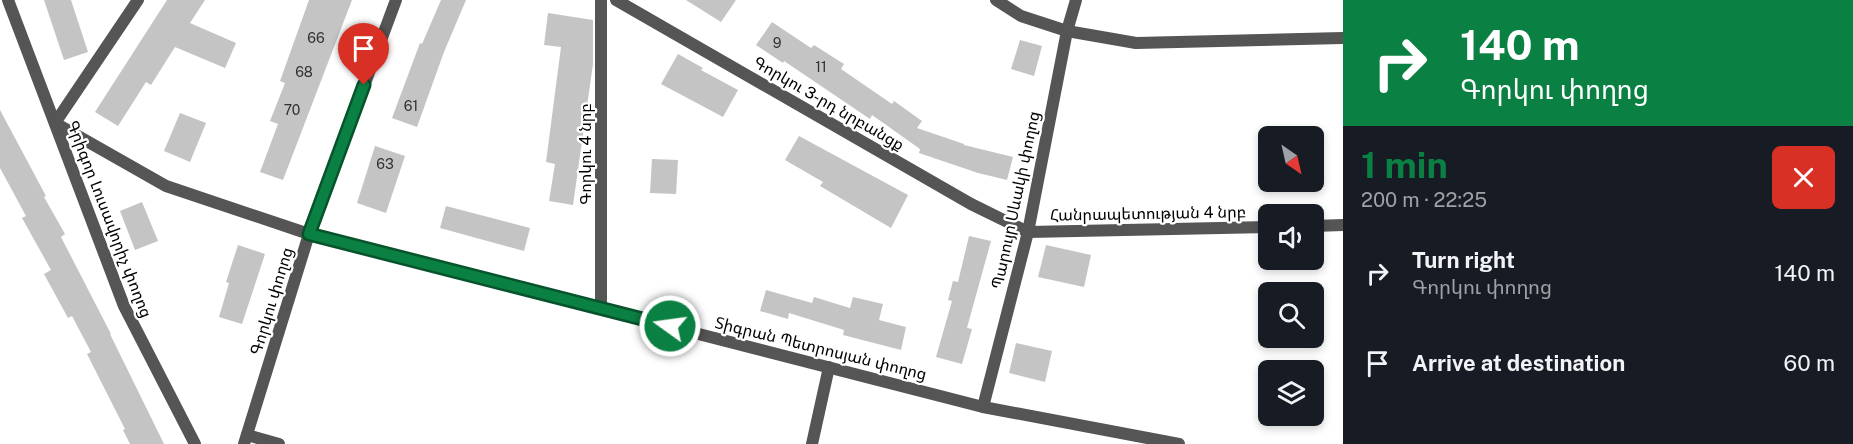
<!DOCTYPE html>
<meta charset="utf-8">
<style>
:root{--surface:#171b24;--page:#242831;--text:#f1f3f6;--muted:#9ea1a6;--accent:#0b8043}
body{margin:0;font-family:"Public Sans","Noto Sans Armenian",sans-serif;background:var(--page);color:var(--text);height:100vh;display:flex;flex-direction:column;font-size:22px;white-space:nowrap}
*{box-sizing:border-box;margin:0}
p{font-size:20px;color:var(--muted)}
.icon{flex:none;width:33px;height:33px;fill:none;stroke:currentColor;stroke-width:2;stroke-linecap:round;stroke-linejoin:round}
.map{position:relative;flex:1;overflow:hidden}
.sheet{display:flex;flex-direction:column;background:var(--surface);width:510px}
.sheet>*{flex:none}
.hud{background:#0b8043;color:#fff;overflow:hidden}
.needle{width:39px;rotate:146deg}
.buttons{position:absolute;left:1258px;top:126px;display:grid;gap:12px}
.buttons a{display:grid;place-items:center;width:66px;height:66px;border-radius:9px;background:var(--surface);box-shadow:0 3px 9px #0003;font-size:30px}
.pin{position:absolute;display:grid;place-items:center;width:51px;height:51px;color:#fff;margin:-62px -26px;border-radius:50% 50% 50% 0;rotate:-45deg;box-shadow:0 0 6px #0007}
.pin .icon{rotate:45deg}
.me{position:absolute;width:66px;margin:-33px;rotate:284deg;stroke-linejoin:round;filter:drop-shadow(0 0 4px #0008)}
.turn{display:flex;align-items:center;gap:21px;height:126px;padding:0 18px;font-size:27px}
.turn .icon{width:78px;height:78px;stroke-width:2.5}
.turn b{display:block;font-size:42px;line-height:51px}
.round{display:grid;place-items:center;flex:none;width:63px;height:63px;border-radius:9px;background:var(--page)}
.summary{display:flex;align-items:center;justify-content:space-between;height:102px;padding:0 18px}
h1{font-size:36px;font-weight:700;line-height:45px;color:var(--accent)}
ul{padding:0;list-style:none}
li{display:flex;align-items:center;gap:18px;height:90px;padding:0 18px}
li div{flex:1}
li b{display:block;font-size:22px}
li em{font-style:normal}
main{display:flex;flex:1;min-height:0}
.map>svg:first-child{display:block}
.building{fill:#c4c4c4}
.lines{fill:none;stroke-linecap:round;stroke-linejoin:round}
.minor{stroke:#555;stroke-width:12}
.tertiary{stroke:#555;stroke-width:12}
.route-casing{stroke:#07532c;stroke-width:15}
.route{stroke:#0b8043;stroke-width:10}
.labels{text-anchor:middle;stroke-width:4.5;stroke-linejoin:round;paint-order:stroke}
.number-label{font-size:14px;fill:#313131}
.street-label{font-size:16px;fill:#000;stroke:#fff}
</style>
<main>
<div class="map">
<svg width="1343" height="444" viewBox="0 0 1343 444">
<rect width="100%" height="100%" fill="#fff"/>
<g class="building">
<path d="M44 0H71L88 52 64 60Z"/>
<path d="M167 0H205L190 23 236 43 225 68 175 47 151 85 146 82 118 126 95 112Z"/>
<path d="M309 0H352L283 180 260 172 278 124 270 121 285 83 280 81Z"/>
<path d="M441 0H466L444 52 417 127 392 118 420 43 422 44Z"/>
<path d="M686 0H736L721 22Z"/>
<path d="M548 13 593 20V64L573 205 549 201 555 164 546 162 561 47 544 45Z"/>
<path d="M772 22 811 48 814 45 844 64 841 69 892 104 894 101 922 121 917 128 964 144V145L1013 157 1007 180 978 173 919 153 920 149 872 115 870 119 784 61 783 63 756 45Z"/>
<path d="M1020 40 1042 46 1034 76 1011 69Z"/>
<path d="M678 54 703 68 701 70 738 90 723 117 661 84Z"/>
<path d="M0 110 46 196 44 197 65 234 61 237 111 334H110L164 444H130L123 430 125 429 87 354 91 352 72 316 68 318 44 274 51 270 22 218 26 216 0 168Z"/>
<path d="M180 113 206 123 190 162 164 151Z"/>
<path d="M799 136 908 195 891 228 820 186 823 182 785 160Z"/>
<path d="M375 146 405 156 386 213 357 203Z"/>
<path d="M652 159 678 160 676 194 650 193Z"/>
<path d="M142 202 158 241 135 250 120 211Z"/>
<path d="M446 206 530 228 524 251 440 228Z"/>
<path d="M969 236 991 241 967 328 972 329 962 364 936 357 952 301 948 300 953 281 958 282Z"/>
<path d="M238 245 265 254 242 324 219 317 229 283 226 282Z"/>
<path d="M1046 245 1091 255 1084 287 1038 277Z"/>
<path d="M766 290 812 303 814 297 850 308 853 297 883 304 879 320 906 327 901 350 843 335 844 330 789 313 788 319 760 311Z"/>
<path d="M1016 343 1052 351 1045 382 1009 373Z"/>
</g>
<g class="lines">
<g class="minor">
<path d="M8 0 124 306 195 444"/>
<path d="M138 0 55 123 166 186 309 234 983 407 1179 444"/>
<path d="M601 0V308"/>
<path d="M616 0 971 204 1028 232 1269 227"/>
<path d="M996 0 1021 16 1067 31 1136 43 1343 38"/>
<path d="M1314 226 1343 225"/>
<path d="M983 407 1028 232 1067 31 1076 0"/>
<path d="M247 435 279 444"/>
<path d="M812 444 829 367"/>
</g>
<path class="tertiary" d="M244 444 309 234 396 0"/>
</g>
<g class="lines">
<g class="route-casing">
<path id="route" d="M364 85 309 234 670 326"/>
</g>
<use href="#route" class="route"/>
</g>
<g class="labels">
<g class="number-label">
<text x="316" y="43">66</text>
<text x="777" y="48">9</text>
<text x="821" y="72">11</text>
<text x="304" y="77">68</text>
<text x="411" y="111">61</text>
<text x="292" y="115">70</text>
<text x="385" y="169">63</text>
</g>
<g class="street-label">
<text transform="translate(829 103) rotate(30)" y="6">Գորկու 3-րդ նրբանցք</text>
<text transform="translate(585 154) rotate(-90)" y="6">Գորկու 4 նրբ</text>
<text transform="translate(1015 200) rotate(-78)" y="6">Պարույր Սևակի փողոց</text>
<text transform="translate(1148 213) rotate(-1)" y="6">Հանրապետության 4 նրբ</text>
<text transform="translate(110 219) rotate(69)" y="6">Գրիգոր Լուսավորիչ փողոց</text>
<text transform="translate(271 301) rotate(-73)" y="6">Գորկու փողոց</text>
<text transform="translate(821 348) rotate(14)" y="6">Տիգրան Պետրոսյան փողոց</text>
</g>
</g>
</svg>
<div class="buttons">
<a><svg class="needle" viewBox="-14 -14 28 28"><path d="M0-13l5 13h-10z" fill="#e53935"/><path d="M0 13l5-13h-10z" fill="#9ea1a6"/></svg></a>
<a><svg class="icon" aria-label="sound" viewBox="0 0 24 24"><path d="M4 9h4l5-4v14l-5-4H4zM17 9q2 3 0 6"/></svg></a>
<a><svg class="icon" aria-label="search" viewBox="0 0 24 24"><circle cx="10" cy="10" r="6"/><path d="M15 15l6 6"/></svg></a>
<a><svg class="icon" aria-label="layers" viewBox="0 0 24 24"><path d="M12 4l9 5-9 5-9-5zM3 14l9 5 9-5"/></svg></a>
</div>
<div class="pin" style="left:364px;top:85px;background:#d93025"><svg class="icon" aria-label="arrive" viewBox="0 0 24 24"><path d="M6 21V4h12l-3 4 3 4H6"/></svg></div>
<svg class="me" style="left:670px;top:326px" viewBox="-20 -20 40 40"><circle r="17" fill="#0b8043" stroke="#fff" stroke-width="3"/><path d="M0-11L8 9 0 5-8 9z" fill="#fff"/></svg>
</div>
<section class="sheet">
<div class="hud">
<div class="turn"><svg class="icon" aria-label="right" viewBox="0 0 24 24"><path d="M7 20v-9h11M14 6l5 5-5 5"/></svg><div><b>140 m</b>Գորկու փողոց</div></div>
</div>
<div class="summary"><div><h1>1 min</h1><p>200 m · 22:25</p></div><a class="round" style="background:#d93025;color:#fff"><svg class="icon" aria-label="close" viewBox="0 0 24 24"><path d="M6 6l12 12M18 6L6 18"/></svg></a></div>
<ul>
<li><svg class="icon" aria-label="right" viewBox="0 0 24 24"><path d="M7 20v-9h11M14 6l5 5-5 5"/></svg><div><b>Turn right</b><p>Գորկու փողոց</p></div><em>140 m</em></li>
<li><svg class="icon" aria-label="arrive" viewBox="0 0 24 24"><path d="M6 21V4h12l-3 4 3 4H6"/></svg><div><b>Arrive at destination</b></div><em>60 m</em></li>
</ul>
</section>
</main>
